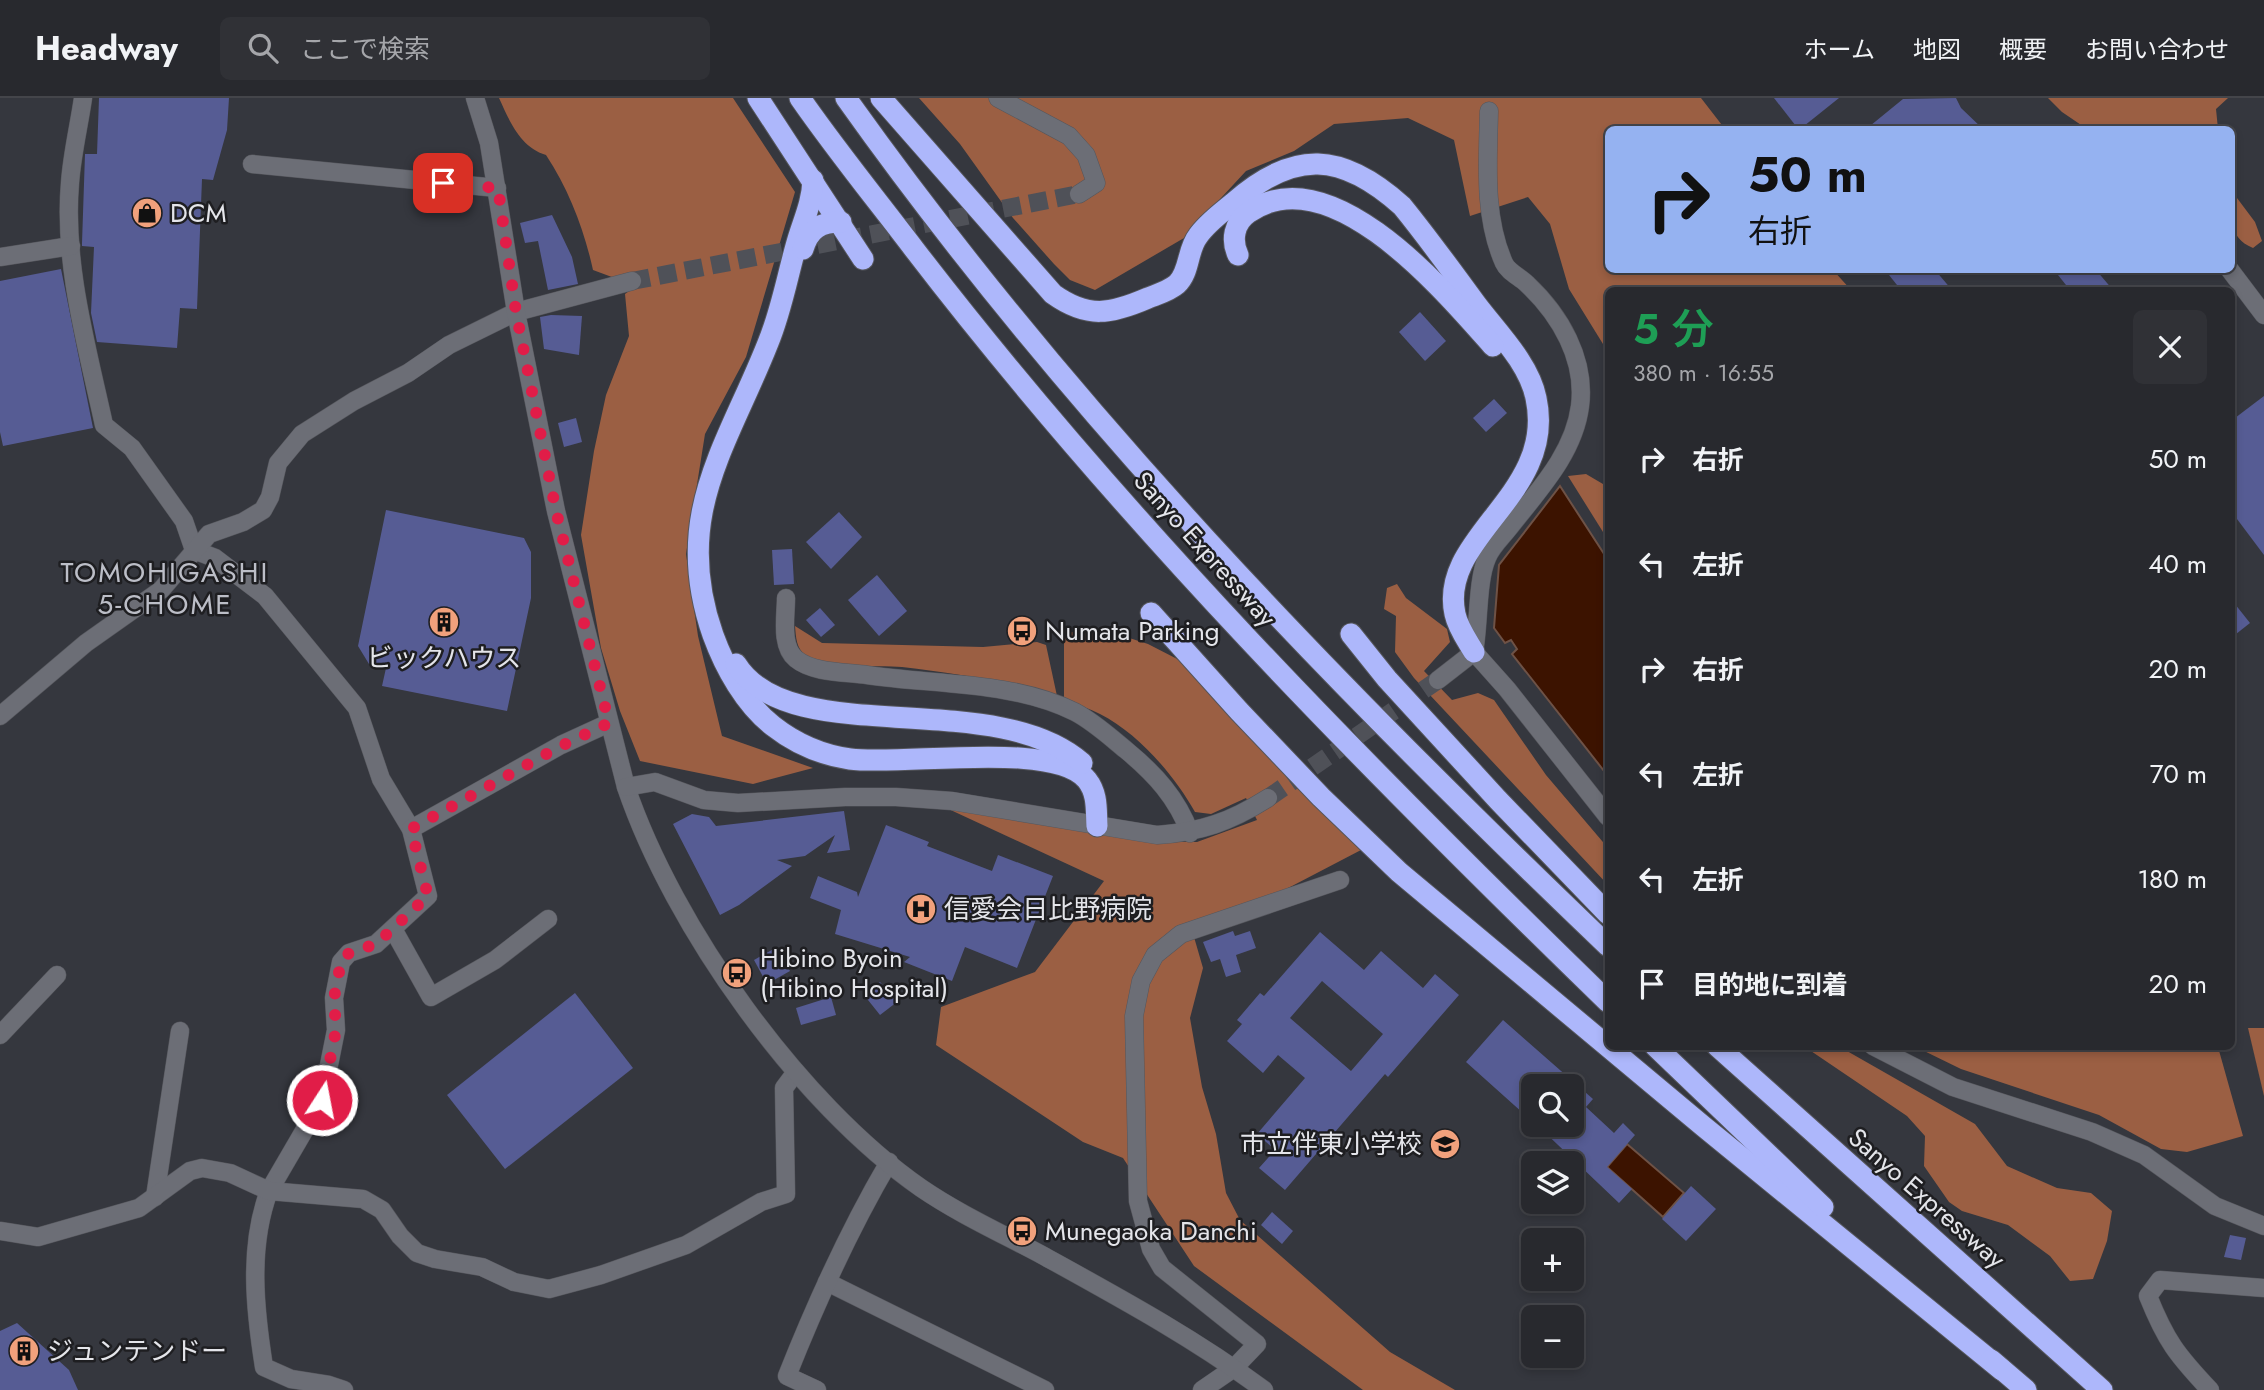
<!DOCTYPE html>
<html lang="ja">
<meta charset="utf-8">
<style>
:root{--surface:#28292e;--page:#303136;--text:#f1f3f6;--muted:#a5a6aa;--line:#44454a}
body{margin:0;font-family:Jost,"Noto Sans JP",sans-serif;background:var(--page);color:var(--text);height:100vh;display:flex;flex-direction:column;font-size:26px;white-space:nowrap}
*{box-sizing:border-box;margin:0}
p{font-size:23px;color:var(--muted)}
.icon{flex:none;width:38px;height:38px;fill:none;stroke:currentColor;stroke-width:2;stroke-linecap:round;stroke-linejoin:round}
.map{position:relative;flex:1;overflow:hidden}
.details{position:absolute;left:1605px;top:189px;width:630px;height:763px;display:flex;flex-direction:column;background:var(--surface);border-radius:10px;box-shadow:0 4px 10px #0003,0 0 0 2px var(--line)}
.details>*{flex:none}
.hud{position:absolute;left:1605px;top:28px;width:630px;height:147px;border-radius:10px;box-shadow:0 4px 10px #0003,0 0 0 2px var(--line);background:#95b2f1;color:#111;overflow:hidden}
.fabs{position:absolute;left:1521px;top:976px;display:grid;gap:14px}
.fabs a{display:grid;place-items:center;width:63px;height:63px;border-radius:10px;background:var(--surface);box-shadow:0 4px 10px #0003,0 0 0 2px var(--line);font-size:35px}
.pin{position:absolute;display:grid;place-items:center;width:60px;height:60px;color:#fff;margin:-30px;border-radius:14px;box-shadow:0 4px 10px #0006}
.me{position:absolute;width:77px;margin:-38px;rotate:11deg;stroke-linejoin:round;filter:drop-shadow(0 0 5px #0008)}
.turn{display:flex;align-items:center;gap:24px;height:147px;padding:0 28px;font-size:32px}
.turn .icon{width:91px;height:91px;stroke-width:2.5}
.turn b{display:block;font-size:49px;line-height:60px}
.round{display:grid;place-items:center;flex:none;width:74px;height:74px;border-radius:10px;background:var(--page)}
.overview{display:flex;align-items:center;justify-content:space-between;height:119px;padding:0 28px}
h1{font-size:42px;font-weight:600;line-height:52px;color:#1e9e55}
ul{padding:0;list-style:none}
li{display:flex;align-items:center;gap:21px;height:105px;padding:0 28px}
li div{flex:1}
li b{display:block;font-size:26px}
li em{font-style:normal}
header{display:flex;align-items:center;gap:42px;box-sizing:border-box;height:98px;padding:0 35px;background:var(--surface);border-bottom:2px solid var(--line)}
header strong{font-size:33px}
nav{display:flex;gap:38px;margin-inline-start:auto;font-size:24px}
.search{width:490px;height:63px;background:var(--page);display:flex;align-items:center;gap:18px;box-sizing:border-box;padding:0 24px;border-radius:10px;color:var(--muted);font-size:26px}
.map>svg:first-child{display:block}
.forest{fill:#9b5f43}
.water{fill:#3c1300;stroke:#6e5246;stroke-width:2}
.building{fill:#565c94;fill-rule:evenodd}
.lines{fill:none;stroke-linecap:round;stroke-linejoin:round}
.minor-tunnel{stroke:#4f5158;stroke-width:18;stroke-dasharray:18 9;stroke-linecap:butt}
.tertiary-tunnel{stroke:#4f5158;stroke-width:18;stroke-dasharray:18 9;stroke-linecap:butt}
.minor-casing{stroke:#55565c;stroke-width:19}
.tertiary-casing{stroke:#55565c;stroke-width:19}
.motorway-casing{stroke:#55565c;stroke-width:23}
.minor{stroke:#6c6e76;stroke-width:18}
.tertiary{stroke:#6c6e76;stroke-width:18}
.motorway{stroke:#adb7fb;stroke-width:21}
.route{stroke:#e11d48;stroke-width:12;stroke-dasharray:0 21.6}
.labels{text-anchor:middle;stroke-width:5;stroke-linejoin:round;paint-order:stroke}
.poi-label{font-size:26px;fill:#e4e5ea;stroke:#1e1e21;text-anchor:start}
.street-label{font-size:26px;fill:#e4e5ea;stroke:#1e1e21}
.neighbourhood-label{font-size:28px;letter-spacing:2px;fill:#bcbec7;stroke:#1e1e21}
</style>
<header>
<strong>Headway</strong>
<div class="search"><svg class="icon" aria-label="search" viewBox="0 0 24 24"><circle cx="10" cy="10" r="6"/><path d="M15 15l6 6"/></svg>ここで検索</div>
<nav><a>ホーム</a><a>地図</a><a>概要</a><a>お問い合わせ</a></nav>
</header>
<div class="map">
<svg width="2264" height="1292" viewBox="0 0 2264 1292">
<rect width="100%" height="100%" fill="#35373e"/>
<g class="forest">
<path d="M499 0H733L795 94 746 259 705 336 686 456 698 538 722 638 813 670 753 686 640 663 620 613 601 550 581 437 594 353 606 297 629 238 625 196 636 188 593 172C584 131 569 92 546 57 520 49 510 24 499 0Z"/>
<path d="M919 0H1701L1725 31 1608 32V172H1833L1851 192H1608V347L1605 348 1603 246 1569 191 1550 126 1528 99 1470 118 1454 42 1408 20 1334 26 1294 53 1246 73 1184 140 1095 192 1070 182 1054 166 1013 120 960 46Z"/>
<path d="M2048 0H2228L2216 11 2218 31H2087L2062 14Z"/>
<path d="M2231 92 2255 124 2262 143 2253 150C2227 139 2231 117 2231 92Z"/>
<path d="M1586 376 1608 389V442L1568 378Z"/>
<path d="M1397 486 1406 500 1447 531 1450 544 1424 573 1452 602 1478 595 1494 602 1546 677 1608 750V787L1414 580 1395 554 1396 518 1384 511 1387 490Z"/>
<path d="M795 528 822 545 983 549 1037 544 1046 547 1057 598C1006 584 955 575 902 569 878 567 825 572 806 558 796 550 796 539 795 528Z"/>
<path d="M1072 534 1120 537 1148 546 1185 565 1361 752 1194 839 1203 870 1190 920 1202 989 1216 1036 1226 1095 1240 1122 1390 1254 1455 1292H1363L1194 1168 1123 1060 1083 1044 936 947 941 909 1035 874 1104 783 942 708 1139 743 1197 744 1257 722 1246 700 1211 716 1195 714C1174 677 1139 636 1100 616 1089 610 1076 607 1064 602V537Z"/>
<path d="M2248 930H2264V998Z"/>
<path d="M1805 949H1840L1975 1026 2007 1068 2057 1090 2091 1095 2112 1113 2107 1143 2093 1181 2070 1183 2050 1158 2008 1127 1962 1113 1949 1104 1924 1068 1925 1038 1907 1018Z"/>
<path d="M1916 949H2218L2243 1038 2187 1054 2161 1051 2099 1017 1961 971Z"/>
</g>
<g class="water">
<path d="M1560 388 1608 462V678L1512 556 1517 551 1511 542 1505 545 1494 530 1499 467Z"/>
<path d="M1627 1046 1684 1095 1663 1119 1607 1069Z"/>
</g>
<g class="building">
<path d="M99 0H229L227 32 213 82 202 81 197 211 180 210 177 250 97 244 91 215 94 149 82 148V145L85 56H97Z"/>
<path d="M1774 0H1839L1799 32Z"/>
<path d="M1956 0 1961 10 1984 32H1865L1903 1Z"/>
<path d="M552 117 572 159 578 186 548 192 538 143 525 145 520 125Z"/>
<path d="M61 171 93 330 3 348 0 334V183Z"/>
<path d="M1885 172H1935L1952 192H1901Z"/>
<path d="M2054 172H2096L2113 192H2070Z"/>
<path d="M1420 214 1446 243 1425 263 1399 234Z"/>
<path d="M551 217 582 218 579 257 544 251 540 219Z"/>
<path d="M2264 298V457L2231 413V323Z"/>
<path d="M1494 301 1507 315 1486 334 1473 320Z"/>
<path d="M576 320 582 344 564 349 558 325Z"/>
<path d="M386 412 524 440 531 454V500L507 613 382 588 386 570 369 566 358 548Z"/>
<path d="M839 414 862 439 831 471 806 444Z"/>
<path d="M792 451 794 486 774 487 772 452Z"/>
<path d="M877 477 907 513 879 538 848 502Z"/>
<path d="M2231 501 2250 525 2231 540Z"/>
<path d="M820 510 835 527 821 539 806 522Z"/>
<path d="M844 713 850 752 827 755 835 737 805 758 777 762 792 768 739 807 720 817 673 726 692 716 709 719 716 728Z"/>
<path d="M886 727 929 744 927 748 992 773 998 757 1053 778 1017 870 965 849 952 883 904 864 910 859 835 836 841 812 810 800 818 778 857 794 858 799Z"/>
<path d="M1233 833 1235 838 1250 833 1256 850 1236 857 1241 874 1226 879 1220 861 1211 864 1203 844Z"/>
<path d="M1320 834 1364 872 1381 853 1423 890 1435 876 1459 897 1388 979 1385 976 1285 1092 1259 1070 1275 1052 1257 1036 1305 980 1278 957 1263 975 1227 943 1242 926 1237 922 1260 895 1264 898ZM1322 883 1383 936 1351 973 1290 920Z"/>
<path d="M777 849 790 873 767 886 754 862Z"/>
<path d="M880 884 897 904 880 917 864 897Z"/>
<path d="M575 895 633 970 505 1071 447 997Z"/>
<path d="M831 899 836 917 801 927 796 910Z"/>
<path d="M1503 922 1593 1001 1586 1009 1614 1035 1623 1025 1635 1037 1607 1069 1632 1091 1619 1105 1537 1027H1572V989H1533V1024L1466 964Z"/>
<path d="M1691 1088 1716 1111 1686 1143 1662 1121Z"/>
<path d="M1272 1114 1293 1133 1282 1146 1261 1127Z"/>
<path d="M2230 1137 2246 1140 2241 1162 2224 1159Z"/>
<path d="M17 1225 69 1272 78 1292H0V1233Z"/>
</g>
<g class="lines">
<path class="minor-tunnel" d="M632 183 1079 96"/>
<path class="tertiary-tunnel" d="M1268 700 1438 582"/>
<g class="minor-casing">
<g id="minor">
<path d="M83 0C79 28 72 56 70 85 63 165 87 249 104 327L132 350 184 423 194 452 215 460 265 498 357 610 381 681 411 731 428 798 376 846 349 855 341 864 334 900 336 932 322 1002 269 1093C248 1149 255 1212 264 1269L291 1281 329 1287 344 1292"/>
<path d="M998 0 1069 38 1086 57 1096 85 1079 96"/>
<path d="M252 66 497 90"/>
<path d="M0 159 71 148"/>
<path d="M2230 172 2264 217"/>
<path d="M786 500C786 518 780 548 796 561 813 575 845 574 867 577 935 587 1013 583 1075 614 1094 624 1110 639 1126 652 1155 676 1177 700 1190 735"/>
<path d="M1474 554C1479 528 1477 482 1487 460 1491 449 1502 439 1509 430 1537 394 1574 356 1580 308 1586 261 1560 217 1527 186 1520 179 1508 174 1504 165 1483 118 1488 63 1489 13"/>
<path d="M0 618 86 545 161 492 209 436 243 424 263 412 270 399 278 365 302 336 354 303 408 275 449 247 516 214 632 183"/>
<path d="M411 731 561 647 609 625"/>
<path d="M393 831 431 899 495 862 548 821"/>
<path d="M0 937 57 877"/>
<path d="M155 1099 180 933"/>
<path d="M0 1133 38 1139 139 1110 190 1073 202 1070 230 1075 269 1093 363 1101 382 1112 400 1138 417 1155 435 1161 482 1169 514 1184 549 1191 601 1177 686 1147 761 1104 786 1096 784 990 796 974"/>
<path d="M827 1184 1045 1292"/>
<path d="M817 1292 787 1278C816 1205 849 1132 889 1064"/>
<path d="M1202 1292 1234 1270 1257 1246 1162 1170 1151 1151 1138 1103 1134 918 1141 883 1155 857 1181 836 1340 782"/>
<path d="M2210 1292C2177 1257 2166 1243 2148 1198L2160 1182 2264 1190"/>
</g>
</g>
<g class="tertiary-casing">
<g id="tertiary">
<path d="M475 0 489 45 516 214 556 413 626 689C674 830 799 1005 921 1090 959 1116 1001 1135 1042 1157 1118 1199 1194 1240 1264 1292"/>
<path d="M1438 582 1474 554 1507 591 1608 719"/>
<path d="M626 689 655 684 704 702 738 705 845 699H896L952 703 1157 737C1201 734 1230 724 1268 700"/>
<path d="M1873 948 1953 989 2092 1034 2144 1057 2215 1108 2264 1128"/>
</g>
</g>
<g class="motorway-casing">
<g id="motorway">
<path d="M758 0 863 161"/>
<path d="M800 0C836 52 876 101 914 151 1122 422 1363 666 1608 904"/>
<path d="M846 0C1067 311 1333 585 1608 848"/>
<path d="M881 0 1053 196C1088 221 1111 216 1148 200 1158 196 1169 193 1177 186 1190 174 1187 152 1198 138 1207 125 1221 115 1233 105 1294 51 1342 54 1402 108 1428 140 1452 173 1476 206 1497 234 1529 265 1536 300 1557 397 1438 438 1455 516 1458 530 1467 542 1474 554"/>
<path d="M813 82C812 107 802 125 796 148 787 180 781 214 768 245 727 349 671 418 713 537 725 570 745 606 773 628 796 646 822 657 850 661 904 668 1055 642 1087 682 1098 696 1096 712 1097 728"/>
<path d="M803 151C809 131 820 124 841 124"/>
<path d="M1238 157C1231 142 1234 125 1248 115 1330 56 1445 194 1493 248"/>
<path d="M1151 515 1239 613 1321 699 1399 774 1703 1028 2002 1272"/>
<path d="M1351 536 1387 581 1498 702 1608 816"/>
<path d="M736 566C790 653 994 588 1082 665"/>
<path d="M1655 948 1823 1109"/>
<path d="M1717 948 2102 1292"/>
<path d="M1991 1262 2026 1292"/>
</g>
</g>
<use href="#minor" class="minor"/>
<use href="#tertiary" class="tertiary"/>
<use href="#motorway" class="motorway"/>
</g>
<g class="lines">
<path class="route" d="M322 1002 336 932 334 900 341 864 349 855 376 846 428 798 411 731 561 648 609 625 556 413 516 214 498 90 443 85"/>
</g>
<defs>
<g id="shop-disc" transform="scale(1.575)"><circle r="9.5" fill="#f1a17c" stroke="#1e1e21"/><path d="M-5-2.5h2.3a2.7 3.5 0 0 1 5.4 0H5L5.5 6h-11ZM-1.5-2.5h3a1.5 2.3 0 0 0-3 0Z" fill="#111"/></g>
<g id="building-disc" transform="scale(1.575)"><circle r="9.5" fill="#f1a17c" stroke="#1e1e21"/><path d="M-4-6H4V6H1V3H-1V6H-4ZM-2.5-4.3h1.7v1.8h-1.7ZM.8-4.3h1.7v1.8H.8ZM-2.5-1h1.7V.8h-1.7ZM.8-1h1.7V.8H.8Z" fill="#111"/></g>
<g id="bus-disc" transform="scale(1.575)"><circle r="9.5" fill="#f1a17c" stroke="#1e1e21"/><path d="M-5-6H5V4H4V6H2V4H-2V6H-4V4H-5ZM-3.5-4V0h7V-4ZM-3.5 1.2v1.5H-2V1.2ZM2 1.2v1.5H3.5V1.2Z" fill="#111"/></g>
<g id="hospital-disc" transform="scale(1.575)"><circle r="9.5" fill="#f1a17c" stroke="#1e1e21"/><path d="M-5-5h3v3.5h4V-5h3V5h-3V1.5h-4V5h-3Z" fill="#111"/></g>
<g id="school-disc" transform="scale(1.575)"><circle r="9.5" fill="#f1a17c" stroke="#1e1e21"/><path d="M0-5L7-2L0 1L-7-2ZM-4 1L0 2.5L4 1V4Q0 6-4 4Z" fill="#111"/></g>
</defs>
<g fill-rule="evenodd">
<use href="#shop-disc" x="147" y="115"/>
<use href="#building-disc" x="444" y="524"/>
<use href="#bus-disc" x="1022" y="533"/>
<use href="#hospital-disc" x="921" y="811"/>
<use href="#bus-disc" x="737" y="875"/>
<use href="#school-disc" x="1445" y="1046"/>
<use href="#bus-disc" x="1022" y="1133"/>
<use href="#building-disc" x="24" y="1253"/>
</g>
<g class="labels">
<g class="poi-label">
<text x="170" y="124">DCM</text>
<text x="1045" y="542">Numata Parking</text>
<text x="444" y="569" text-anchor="middle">ビックハウス</text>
<text x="944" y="820">信愛会日比野病院</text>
<text x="760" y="869">Hibino Byoin<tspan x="760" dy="30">(Hibino Hospital)</tspan></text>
<text x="1422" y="1055" text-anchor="end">市立伴東小学校</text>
<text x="1045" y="1142">Munegaoka Danchi</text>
<text x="47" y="1262">ジュンテンドー</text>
</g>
<g class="street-label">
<text transform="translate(1205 451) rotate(48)" y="9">Sanyo Expressway</text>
<text transform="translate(1927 1100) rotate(41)" y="9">Sanyo Expressway</text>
</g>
<g class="neighbourhood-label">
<text x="165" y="484">TOMOHIGASHI<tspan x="165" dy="32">5-CHOME</tspan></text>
</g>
</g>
</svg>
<div class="fabs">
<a><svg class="icon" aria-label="search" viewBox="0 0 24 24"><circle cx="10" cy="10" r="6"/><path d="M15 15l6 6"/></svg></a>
<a><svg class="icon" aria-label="layers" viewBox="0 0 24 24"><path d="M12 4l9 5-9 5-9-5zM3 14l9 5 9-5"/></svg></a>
<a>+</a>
<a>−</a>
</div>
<div class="pin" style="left:443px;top:85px;background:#d93025"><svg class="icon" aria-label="arrive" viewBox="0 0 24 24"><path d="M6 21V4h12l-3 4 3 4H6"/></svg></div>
<svg class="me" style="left:322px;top:1002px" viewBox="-20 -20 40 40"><circle r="17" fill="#e11d48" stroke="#fff" stroke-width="3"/><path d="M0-11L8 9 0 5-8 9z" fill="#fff"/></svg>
<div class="hud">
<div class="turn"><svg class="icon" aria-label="right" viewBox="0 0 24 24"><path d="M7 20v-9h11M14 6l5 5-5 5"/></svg><div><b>50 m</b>右折</div></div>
</div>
<section class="details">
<div class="overview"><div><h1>5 分</h1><p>380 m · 16:55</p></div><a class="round"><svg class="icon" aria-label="close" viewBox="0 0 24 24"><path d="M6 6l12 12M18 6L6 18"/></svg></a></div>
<ul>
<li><svg class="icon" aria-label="right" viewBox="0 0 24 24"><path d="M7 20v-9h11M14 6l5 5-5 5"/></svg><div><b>右折</b></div><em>50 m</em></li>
<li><svg class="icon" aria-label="left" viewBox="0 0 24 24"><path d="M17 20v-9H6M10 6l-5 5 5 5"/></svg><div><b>左折</b></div><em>40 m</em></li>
<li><svg class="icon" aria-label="right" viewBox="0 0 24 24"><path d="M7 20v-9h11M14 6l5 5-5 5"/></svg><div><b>右折</b></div><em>20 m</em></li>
<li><svg class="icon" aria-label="left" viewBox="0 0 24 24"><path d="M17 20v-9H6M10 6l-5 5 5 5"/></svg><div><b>左折</b></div><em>70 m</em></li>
<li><svg class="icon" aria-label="left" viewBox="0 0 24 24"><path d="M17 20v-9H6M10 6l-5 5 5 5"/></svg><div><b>左折</b></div><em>180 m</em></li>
<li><svg class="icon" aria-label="arrive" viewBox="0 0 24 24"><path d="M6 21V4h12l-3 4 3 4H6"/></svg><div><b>目的地に到着</b></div><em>20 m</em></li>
</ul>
</section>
</div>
